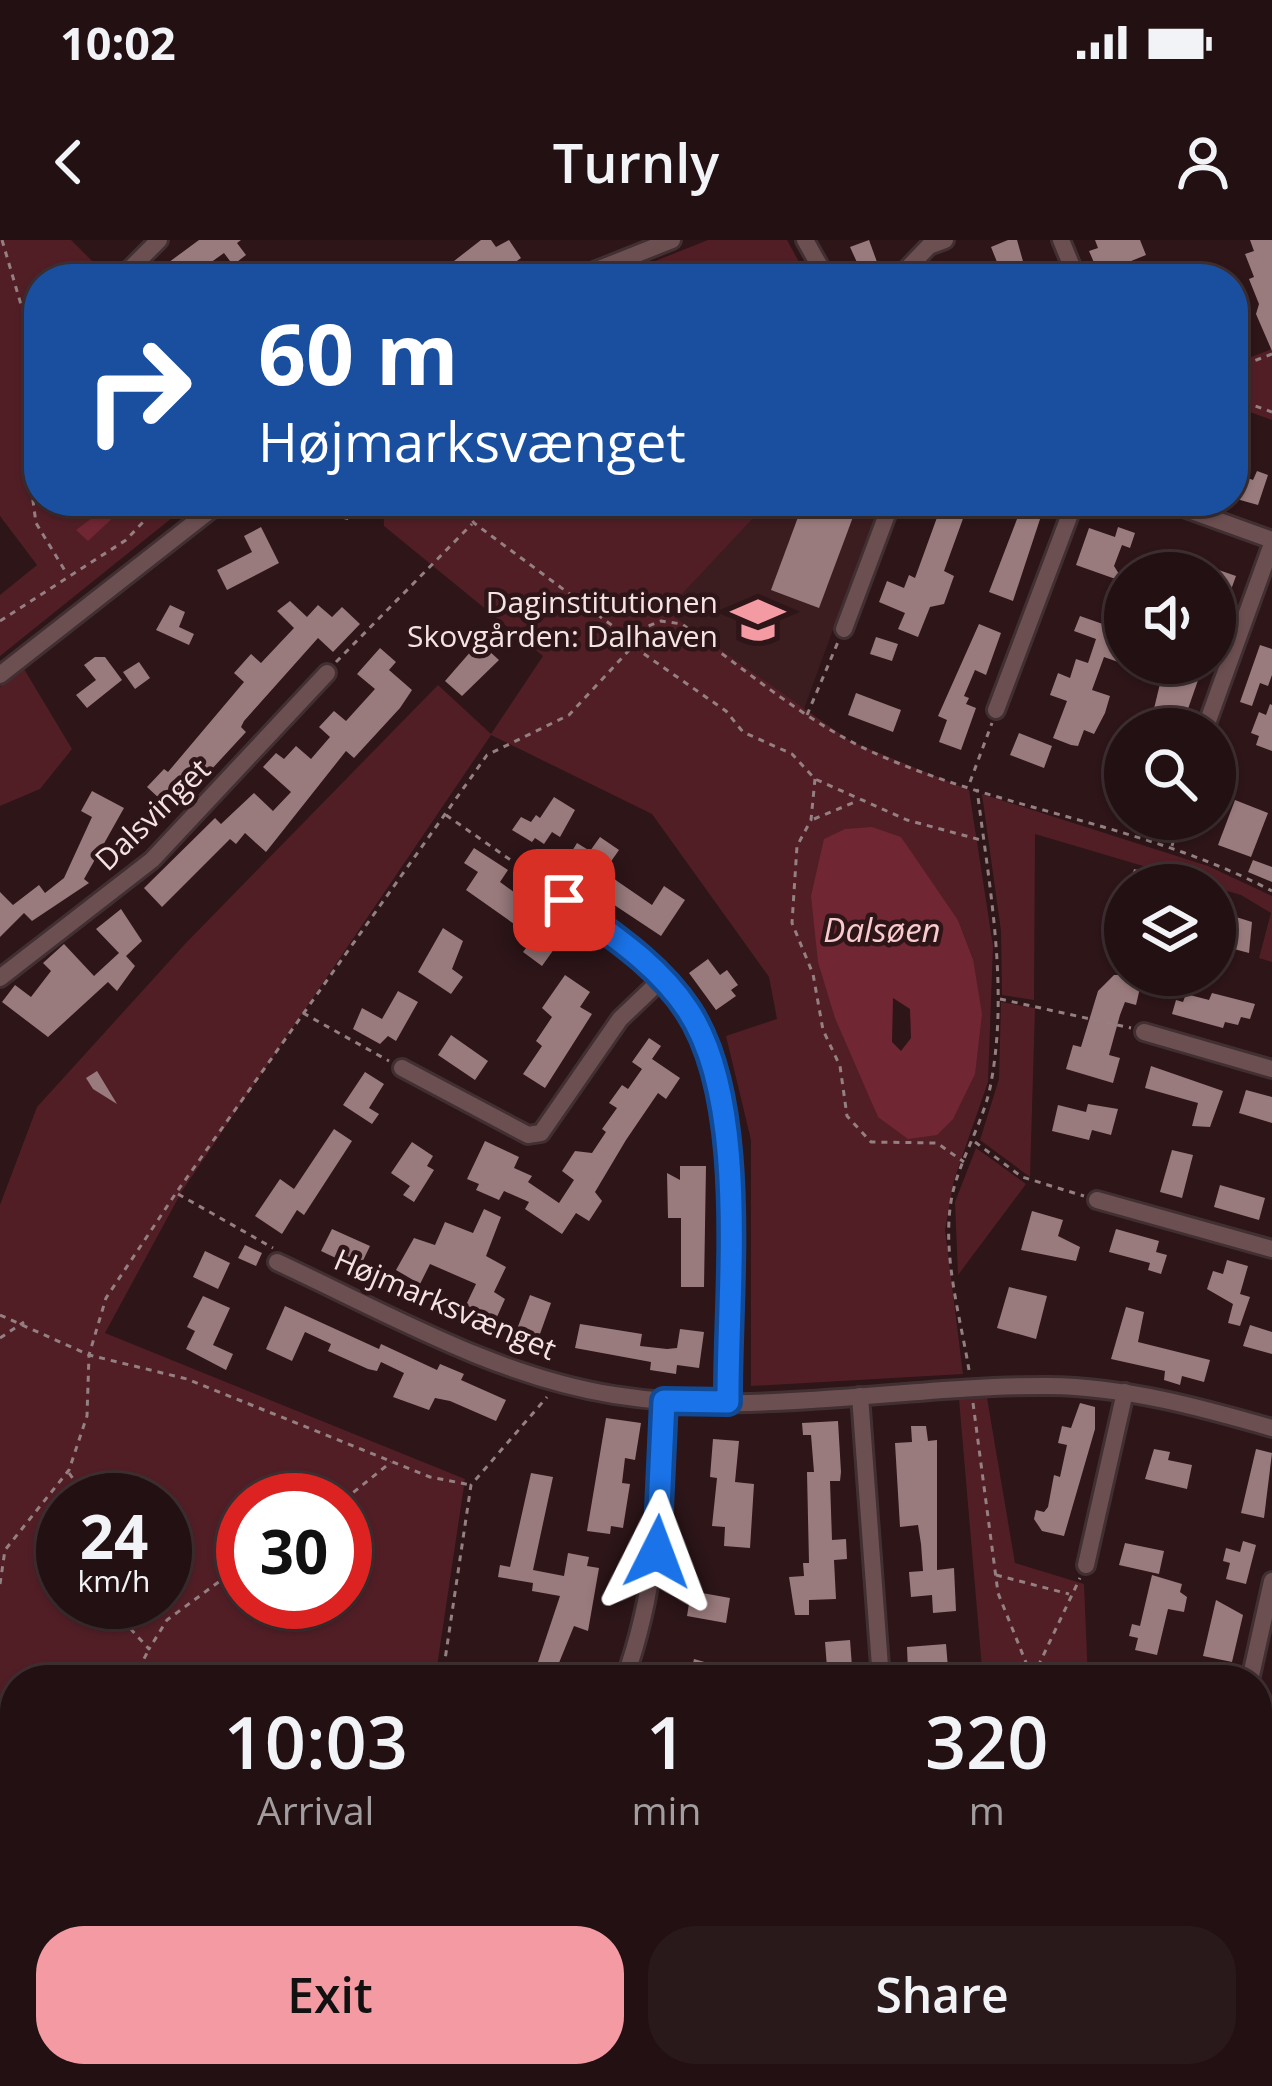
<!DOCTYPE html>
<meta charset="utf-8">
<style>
:root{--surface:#221012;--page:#2a191b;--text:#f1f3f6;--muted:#a29d9f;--line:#3f3032;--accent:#f49aa3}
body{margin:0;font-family:"Open Sans",sans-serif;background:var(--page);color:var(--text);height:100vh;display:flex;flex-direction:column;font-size:45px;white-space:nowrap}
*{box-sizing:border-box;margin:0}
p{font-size:39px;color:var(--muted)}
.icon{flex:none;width:66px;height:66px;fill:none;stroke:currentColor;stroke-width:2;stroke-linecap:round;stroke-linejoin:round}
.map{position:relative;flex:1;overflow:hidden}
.side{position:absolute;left:0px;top:1425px;width:1272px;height:423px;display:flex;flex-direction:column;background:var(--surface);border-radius:48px 48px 0 0;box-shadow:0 3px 9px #0004,0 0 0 3px var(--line)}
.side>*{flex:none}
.banner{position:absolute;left:24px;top:24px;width:1224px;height:252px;border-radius:48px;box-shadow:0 3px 9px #0004,0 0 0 3px var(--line);background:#1a4fa0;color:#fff;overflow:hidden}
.fabs{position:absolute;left:1104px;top:312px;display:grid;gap:24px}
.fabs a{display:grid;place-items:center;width:132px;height:132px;border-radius:50%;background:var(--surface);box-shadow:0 3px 9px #0004,0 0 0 3px var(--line);font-size:60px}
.speed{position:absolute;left:36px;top:1233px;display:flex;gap:24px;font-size:60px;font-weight:700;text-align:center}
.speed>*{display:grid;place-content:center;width:156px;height:156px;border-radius:50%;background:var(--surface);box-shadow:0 3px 9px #0004,0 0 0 3px var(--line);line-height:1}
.speed small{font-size:30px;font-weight:400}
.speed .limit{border:18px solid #d22;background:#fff;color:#111}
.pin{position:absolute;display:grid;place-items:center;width:102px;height:102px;color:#fff;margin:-51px;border-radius:24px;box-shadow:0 6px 18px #0006}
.me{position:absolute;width:132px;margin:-66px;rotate:3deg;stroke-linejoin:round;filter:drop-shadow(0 0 9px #0008)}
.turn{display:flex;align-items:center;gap:42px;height:252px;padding:0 36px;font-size:54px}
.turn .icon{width:156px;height:156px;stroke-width:2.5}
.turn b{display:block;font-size:84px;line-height:102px}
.eta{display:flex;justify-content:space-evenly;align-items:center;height:204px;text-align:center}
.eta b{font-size:72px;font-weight:600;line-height:84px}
.cta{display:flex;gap:24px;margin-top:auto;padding:24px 36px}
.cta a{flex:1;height:138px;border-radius:48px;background:var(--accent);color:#111;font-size:48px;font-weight:600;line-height:138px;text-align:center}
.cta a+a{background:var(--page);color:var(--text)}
.status{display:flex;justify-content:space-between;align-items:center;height:84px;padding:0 60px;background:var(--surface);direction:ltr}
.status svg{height:33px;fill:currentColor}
header{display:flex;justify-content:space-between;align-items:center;height:156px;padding:0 36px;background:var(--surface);font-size:54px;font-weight:600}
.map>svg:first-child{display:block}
.built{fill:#3b1c1f}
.green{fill:#511e26;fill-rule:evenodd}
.water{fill:#702633;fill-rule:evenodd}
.building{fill:#9a7b7d}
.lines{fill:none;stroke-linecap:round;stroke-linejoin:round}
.minor-casing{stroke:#412f31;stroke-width:22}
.path{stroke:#947f81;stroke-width:3;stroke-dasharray:6 6;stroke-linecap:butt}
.minor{stroke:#6c4f51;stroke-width:16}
.route-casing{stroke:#114b97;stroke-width:30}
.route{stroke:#1a73e8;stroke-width:21}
.labels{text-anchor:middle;stroke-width:9;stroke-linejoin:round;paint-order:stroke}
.poi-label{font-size:30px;fill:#f5e3e4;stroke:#2d1518;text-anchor:end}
.street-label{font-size:30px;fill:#f5e3e4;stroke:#2d1518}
.water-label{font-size:33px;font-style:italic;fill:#f9cace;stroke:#2d1518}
</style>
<div class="status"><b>10:02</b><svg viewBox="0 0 49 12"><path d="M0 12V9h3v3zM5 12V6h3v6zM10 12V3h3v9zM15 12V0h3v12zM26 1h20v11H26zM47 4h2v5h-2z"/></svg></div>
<header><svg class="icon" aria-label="back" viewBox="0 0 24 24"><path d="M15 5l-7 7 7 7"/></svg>Turnly<svg class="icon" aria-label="person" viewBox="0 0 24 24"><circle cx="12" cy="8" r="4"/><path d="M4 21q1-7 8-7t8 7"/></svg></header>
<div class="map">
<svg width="1272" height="1846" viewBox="0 0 1272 1846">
<rect width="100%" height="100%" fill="#2d1518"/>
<path class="built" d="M766 261H880L804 469 655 364Z"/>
<g class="green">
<path d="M0 0H71L110 39H39V261H193L0 416V355L37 325 0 276Z"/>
<path d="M708 0H787L805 33 794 39H610Z"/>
<path d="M1272 109V180L1233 166V124Z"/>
<path d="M383 261H769L666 371 850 501 969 550 993 706 988 842 954 940 945 990 963 1134 751 1146V900L726 796 777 779 769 737 652 574 491 495 182 951 105 1093 465 1239 435 1440H15V1833H1075L1038 1846H0V965L37 867 185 704 438 445 491 494 543 416 384 286ZM900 597 958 680 973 719 878 877 860 829ZM63 1260H165V1362H63ZM243 1260H345V1362H243Z"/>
<path d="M24 429 72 509 40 549 0 566V447Z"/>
<path d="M982 554 1208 626 1272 656V722L1259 718 1271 673 1241 655 1035 594 1034 760 1002 755 1001 691Z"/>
<path d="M1001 762 1035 768 1030 937 980 900 999 839Z"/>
<path d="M976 908 1026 944 958 1035 955 962Z"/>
<path d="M987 1158 1015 1323 1084 1344 1088 1440H983L959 1159Z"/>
<path d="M1257 1664 1272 1667V1846H1256Z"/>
</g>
<g class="water">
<path d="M92 261H131L88 301 76 290 92 278Z"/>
<path d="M872 587 901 597 958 680 973 719 982 774 975 834 953 879 937 895 908 899 878 877 835 778 818 722 811 656 824 599 845 589ZM893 758 910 769 911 798 901 811 892 802Z"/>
</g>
<g class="building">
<path d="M199 0H241L237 3 246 15 233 25 224 13 196 33 200 39H169L161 28Z"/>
<path d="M481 0H491L496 7 509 0 521 18 492 39H480L474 31 453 39 445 28Z"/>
<path d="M869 0 877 22 860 29 850 7Z"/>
<path d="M1008 0H1017L1028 39H1007L997 22 991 7Z"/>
<path d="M1095 0H1140L1146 15 1099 34 1089 11 1098 8Z"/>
<path d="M1250 0H1272V111L1256 74 1259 64 1249 39 1254 37 1245 14 1254 11Z"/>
<path d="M1257 231 1268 235 1258 265 1233 258V232L1253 240Z"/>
<path d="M328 261 382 264 380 277 350 272 348 280 325 275Z"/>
<path d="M804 261H859L819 368 771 350Z"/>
<path d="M943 261H973L982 271 964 276 944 331 954 336 944 364 930 367 918 397 898 389 905 373 879 362 887 341 904 348 909 335 915 338Z"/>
<path d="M1024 261H1046L1013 361 989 352Z"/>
<path d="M261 287 279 323 227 350 217 330 252 312 244 296Z"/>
<path d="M1118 287 1135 293 1130 308 1122 305 1114 326 1124 342 1076 325 1089 288 1115 297Z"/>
<path d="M1181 317 1236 336 1228 358 1215 353V333H1176Z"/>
<path d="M1112 352 1125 356V379L1116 404 1125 413 1121 423 1104 417 1092 450 1110 456 1105 473 1094 494 1084 490 1078 506 1071 505 1053 498 1067 461 1050 455 1058 433 1070 438 1076 419 1088 423 1096 399 1074 391 1080 376 1117 389 1104 375Z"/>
<path d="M290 361 307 377 318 365 332 377 342 367 360 384 333 412 318 398 244 481 241 487 246 492 173 571 147 547 164 529 168 532 244 442 234 433 251 414 261 423 294 388 277 371Z"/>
<path d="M170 365 185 372 179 387 194 394 189 405 156 390Z"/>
<path d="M979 384 1001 393 986 435 975 430 964 456 969 458 966 464 976 468 961 510 939 502 947 480 938 476Z"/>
<path d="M876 397 898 404 892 421 870 414Z"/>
<path d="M479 402 499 420 462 456 445 441Z"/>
<path d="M1260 405 1272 409V435L1268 446 1260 443 1252 466 1240 462Z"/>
<path d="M380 408 396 422 389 430 412 450 400 468 354 518 346 511 266 612 245 593 236 604 230 599 162 667 144 648 215 578 221 584 254 553 273 571 291 552 263 527 276 513 284 519 296 506 311 519 330 497 319 487 334 471 346 481 375 449 357 434Z"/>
<path d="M95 417H105L122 440 87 468 76 455 96 440 84 425Z"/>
<path d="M139 422 150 438 135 449 123 432Z"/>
<path d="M1165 423H1204L1181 489H1163L1151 481Z"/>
<path d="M856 453 901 470 893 492 848 475Z"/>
<path d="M1270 464 1272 465V511L1256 505 1259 496 1251 493 1259 472 1266 475Z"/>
<path d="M1019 493 1052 506 1044 528 1010 515Z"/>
<path d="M92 551 124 568 84 639 89 643 32 681 24 673 0 697V652L13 665 39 645 45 653 64 638 92 577 81 571Z"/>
<path d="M554 557 575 570 560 597 552 592 544 604 535 598 532 602 512 590 521 577 531 582 536 575 540 578Z"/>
<path d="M1235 560 1268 573 1251 617 1218 605Z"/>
<path d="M600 597 619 610 605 630 617 641 652 665 664 646 685 660 661 696 572 637 581 624 569 616 577 603 590 611Z"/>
<path d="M474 608 508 630 500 642 567 691 542 726 523 712 534 698 466 650 478 632 464 623Z"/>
<path d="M1253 620 1272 627V642L1248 632Z"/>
<path d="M1134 629 1179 641 1178 645H1129Z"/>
<path d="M121 669 142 701 126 716 135 726 117 751 108 742 48 797 2 762 15 745 31 757 51 731 43 723 64 704 94 736 119 713 96 689Z"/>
<path d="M1220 672 1252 682 1249 713 1215 704Z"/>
<path d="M443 688 463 701 452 729 463 737 451 754 418 732Z"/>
<path d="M708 719 720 735 727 730 738 745 731 750 736 756 716 770 689 733Z"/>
<path d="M565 735 590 752 580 767 592 774 545 848 523 834 542 806 536 801 552 777 542 768Z"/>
<path d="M1114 735H1143L1136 765 1125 762 1120 775 1109 815 1120 818 1113 843 1066 829 1073 805 1081 807 1098 751Z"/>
<path d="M398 751 418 762 396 801 388 796 380 804 353 789 362 768 382 779Z"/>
<path d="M1212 753 1255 764 1250 779 1241 777 1238 785 1225 782 1223 788 1172 774 1176 760 1183 762 1186 754 1209 760Z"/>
<path d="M451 795 488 821 475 840 438 815Z"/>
<path d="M649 798 661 806 652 819 680 838 666 859 658 853 626 900 595 952 602 961 589 981 576 973 562 994 525 969 529 962 504 951 499 960 476 950 479 944 467 939 485 901 519 917 514 928 532 936 528 942 559 963 574 940 562 931 575 911 592 913 606 892 602 889 617 868 609 863 622 845 628 849 642 829 632 822Z"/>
<path d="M1151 826 1223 851 1210 887 1192 886 1198 863 1145 848Z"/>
<path d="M97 831 117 864 93 849 86 838Z"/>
<path d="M365 832 384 844 369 868 379 874 372 884 343 865Z"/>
<path d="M1246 850 1272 857V883L1239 873Z"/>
<path d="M1088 864 1118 869 1111 895 1092 890 1089 900 1052 891 1058 865 1086 872Z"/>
<path d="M334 889 352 901 304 975 297 970 282 994 255 976 280 939 294 949Z"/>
<path d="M412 902 433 916 427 926 434 930 414 962 403 955 410 946 391 933Z"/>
<path d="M1172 910 1193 915 1182 958 1160 952Z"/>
<path d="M680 926H706L704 1047H681V978H668L667 933 680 940Z"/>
<path d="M1220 945 1265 958 1259 980 1214 967Z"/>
<path d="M484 969 501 977 486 1016 506 1027 494 1052 505 1059 496 1079 466 1065 476 1044 430 1024 420 1044 396 1030 414 998 435 1005 445 982 473 993Z"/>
<path d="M1032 971 1063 980 1058 996 1080 1007 1076 1021 1021 1010Z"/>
<path d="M332 989 370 1006 359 1029 321 1011Z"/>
<path d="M1116 989 1159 1001 1156 1012 1167 1015 1161 1034 1148 1030 1150 1023 1109 1012Z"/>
<path d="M245 1005 262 1013 256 1026 238 1018Z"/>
<path d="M205 1011 230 1023 218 1049 193 1037Z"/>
<path d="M1227 1020 1248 1026 1240 1054 1250 1057 1240 1086 1228 1083 1233 1064 1207 1049 1213 1031 1223 1034Z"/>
<path d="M1009 1047 1047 1056 1036 1099 997 1088Z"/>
<path d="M530 1055 551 1063 536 1105 514 1097Z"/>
<path d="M203 1056 230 1068 213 1105 233 1114 226 1130 186 1109 195 1091 187 1087Z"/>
<path d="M285 1066 379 1109 381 1104 437 1130 440 1124 464 1134 461 1140 506 1160 496 1181 450 1161 435 1158 429 1170 393 1157 404 1133 381 1122 377 1131 368 1129 328 1111 331 1104 305 1092 292 1121 266 1109Z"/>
<path d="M1126 1067 1144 1072 1138 1102 1210 1120 1204 1142 1182 1136 1180 1145 1164 1140 1165 1131 1111 1119Z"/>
<path d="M580 1084 642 1094 640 1106 667 1109 677 1108 680 1089 704 1092 699 1128 677 1125 676 1134 650 1130 651 1122 575 1108Z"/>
<path d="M1250 1085 1272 1092V1114L1243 1106Z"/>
<path d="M1080 1163 1095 1167V1189L1064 1296 1042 1291 1034 1279 1036 1270 1044 1272 1048 1267 1054 1235 1060 1237 1067 1205 1058 1203 1062 1186 1071 1188Z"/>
<path d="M606 1178 641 1183 635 1220 625 1218 622 1243 630 1244 623 1288 611 1286 610 1294 587 1291Z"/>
<path d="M838 1181 841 1232 840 1241H830L832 1300 846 1299 847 1319 834 1320 836 1359 809 1360V1375H795L789 1337 804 1336 803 1323H809L807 1232H814L811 1195H803L802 1183Z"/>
<path d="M911 1186H926L928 1201 937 1200V1330L954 1328 956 1371 933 1373 932 1355 911 1357 909 1332 923 1331 921 1304 918 1285 900 1287 895 1203 912 1202Z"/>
<path d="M713 1199 739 1201 735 1242 754 1244 750 1308 724 1306 725 1287 712 1286 717 1238 710 1237Z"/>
<path d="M1154 1209 1170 1212 1168 1220 1192 1225 1187 1249 1145 1239Z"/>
<path d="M1256 1209 1272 1213 1264 1278 1241 1273Z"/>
<path d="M531 1233 553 1237 533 1330 564 1336 568 1313 589 1317 587 1326 599 1328 588 1391 574 1386 552 1440H532L560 1356 532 1351 533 1343 498 1337 500 1325 510 1327Z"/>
<path d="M1243 1301 1256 1305 1246 1344 1226 1339 1230 1323 1223 1321 1226 1308 1240 1312Z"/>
<path d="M1125 1303 1164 1311 1159 1334 1119 1325Z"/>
<path d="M1152 1335 1182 1344 1180 1352 1187 1357 1184 1372 1168 1369 1157 1415 1135 1410 1138 1398 1129 1396 1132 1384 1140 1386Z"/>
<path d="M691 1351 730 1358 726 1383 687 1376Z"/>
<path d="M1216 1360 1243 1375 1232 1422 1203 1416Z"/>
<path d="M850 1400 853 1440H828L825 1402Z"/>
<path d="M946 1404 948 1428 908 1431 907 1407Z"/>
<path d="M694 1419 754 1436V1440H689Z"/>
<path d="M1257 1556 1272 1560V1583L1257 1580Z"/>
<path d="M1267 1618H1272V1661L1257 1658Z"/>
<path d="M1188 1833 1191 1846H1151V1842Z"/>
</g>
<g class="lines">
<g class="minor-casing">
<g id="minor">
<path d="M805 0 827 39"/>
<path d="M1061 0 1077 39"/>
<path d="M128 31 159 0"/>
<path d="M905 31 929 6 945 0"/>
<path d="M574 39 672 0"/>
<path d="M1164 261 1272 300"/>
<path d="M844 389 892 261"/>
<path d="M0 435 222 261"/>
<path d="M996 470 1075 261"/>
<path d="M1205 489 1272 304"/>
<path d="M528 632C572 666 627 697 664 739 755 841 728 1034 728 1162"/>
<path d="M0 738 152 620 327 433"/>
<path d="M1144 792 1272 829"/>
<path d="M402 828 528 895 541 893 620 779 663 738"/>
<path d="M1097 960 1272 1009"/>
<path d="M277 1022C385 1072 495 1136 614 1155 758 1178 905 1145 1049 1146 1126 1147 1199 1167 1272 1188"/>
<path d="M860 1156 881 1440"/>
<path d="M1086 1325 1125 1152"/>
<path d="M624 1440C658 1348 660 1258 664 1161"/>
<path d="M1250 1440 1272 1341"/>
</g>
</g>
<g class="path">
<path d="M2 0 32 102 31 246 36 283 67 334"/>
<path d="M864 39 890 28"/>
<path d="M1233 129 1272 114"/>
<path d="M1233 158 1272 172"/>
<path d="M459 261 474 283 625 395 661 381 682 384C746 430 809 485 881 516 1008 571 1149 586 1272 651"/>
<path d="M0 381 126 300 163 261"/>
<path d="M634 407 726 471 743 492 792 514 815 539 907 580 981 600"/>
<path d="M336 422 472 284"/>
<path d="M807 475 838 402"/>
<path d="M815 539 811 580 797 606 792 683 813 734 823 790 840 826 847 876 871 902 937 903 964 922"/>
<path d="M970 542 992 483"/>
<path d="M446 575 512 621"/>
<path d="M814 579 855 562"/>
<path d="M1172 606 1179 579"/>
<path d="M1000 759 1131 788"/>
<path d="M303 773 389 821"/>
<path d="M975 902 1022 937 1084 956"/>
<path d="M178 954 273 1008"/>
<path d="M0 1075 89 1115 187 1139 430 1237 471 1245"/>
<path d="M0 1098 24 1082"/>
<path d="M969 1130C960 1075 941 1012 952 956 960 918 984 882 991 843 1009 747 989 645 977 549"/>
<path d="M973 1163 998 1353 1033 1440"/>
<path d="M69 1233 88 1260"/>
<path d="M344 1260 391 1222"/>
<path d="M996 1335 1069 1354"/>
<path d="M0 1344 5 1310 69 1230 87 1176 89 1115 106 1058 176 953 487 515 569 475 633 406 625 395"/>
<path d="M106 1362 149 1409 167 1380 243 1324"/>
<path d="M1033 1437 1080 1338"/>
<path d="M133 1440 148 1411"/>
<path d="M442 1440 471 1245 547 1157"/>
<path d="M0 1603 15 1589"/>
<path d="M358 1833 373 1840"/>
<path d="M370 1833 375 1846"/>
<path d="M610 1833 630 1846"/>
<path d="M217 1846 242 1833"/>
<path d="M400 1846 438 1833"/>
<path d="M530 1846 597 1833"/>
<path d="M849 1846 863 1833"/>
<path d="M890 1846 892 1833"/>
</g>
<use href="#minor" class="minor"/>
</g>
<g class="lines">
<g class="route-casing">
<path id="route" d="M564 660C609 693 657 723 688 770 750 864 727 1052 728 1162L664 1161 657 1312"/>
</g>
<use href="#route" class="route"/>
</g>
<defs>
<g id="school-bare" transform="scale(4.14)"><path d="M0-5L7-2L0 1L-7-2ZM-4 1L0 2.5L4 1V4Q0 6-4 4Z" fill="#f49aa3" stroke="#2d1518" stroke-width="2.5" paint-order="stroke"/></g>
</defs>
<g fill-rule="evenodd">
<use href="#school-bare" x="758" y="380"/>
</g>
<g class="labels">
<g class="poi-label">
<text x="718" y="373">Daginstitutionen<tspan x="718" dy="34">Skovgården: Dalhaven</tspan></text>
</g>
<g class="street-label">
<text transform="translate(153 575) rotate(-44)" y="10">Dalsvinget</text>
<text transform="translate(445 1065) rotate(23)" y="10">Højmarksvænget</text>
</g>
<g class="water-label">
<text x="882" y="702">Dalsøen</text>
</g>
</g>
</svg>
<div class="fabs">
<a><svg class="icon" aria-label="sound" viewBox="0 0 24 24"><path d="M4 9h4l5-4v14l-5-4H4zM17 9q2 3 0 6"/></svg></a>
<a><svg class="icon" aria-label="search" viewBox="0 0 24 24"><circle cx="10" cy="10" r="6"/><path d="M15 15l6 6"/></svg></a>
<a><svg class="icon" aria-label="layers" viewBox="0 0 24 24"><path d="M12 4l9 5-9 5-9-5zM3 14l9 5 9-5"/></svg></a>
</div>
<div class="speed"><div>24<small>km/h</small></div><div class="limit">30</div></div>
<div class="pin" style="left:564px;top:660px;background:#d93025"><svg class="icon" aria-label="arrive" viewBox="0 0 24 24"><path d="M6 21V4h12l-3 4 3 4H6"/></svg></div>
<svg class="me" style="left:657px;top:1312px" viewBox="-20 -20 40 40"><path d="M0-17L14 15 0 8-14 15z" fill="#1a73e8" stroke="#fff" stroke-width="4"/></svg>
<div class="banner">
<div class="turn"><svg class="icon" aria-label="right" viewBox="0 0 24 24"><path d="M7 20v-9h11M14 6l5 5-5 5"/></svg><div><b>60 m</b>Højmarksvænget</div></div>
</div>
<section class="side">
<div class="eta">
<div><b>10:03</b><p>Arrival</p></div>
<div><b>1</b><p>min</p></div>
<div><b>320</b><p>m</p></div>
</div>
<div class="cta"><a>Exit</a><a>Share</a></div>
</section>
</div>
